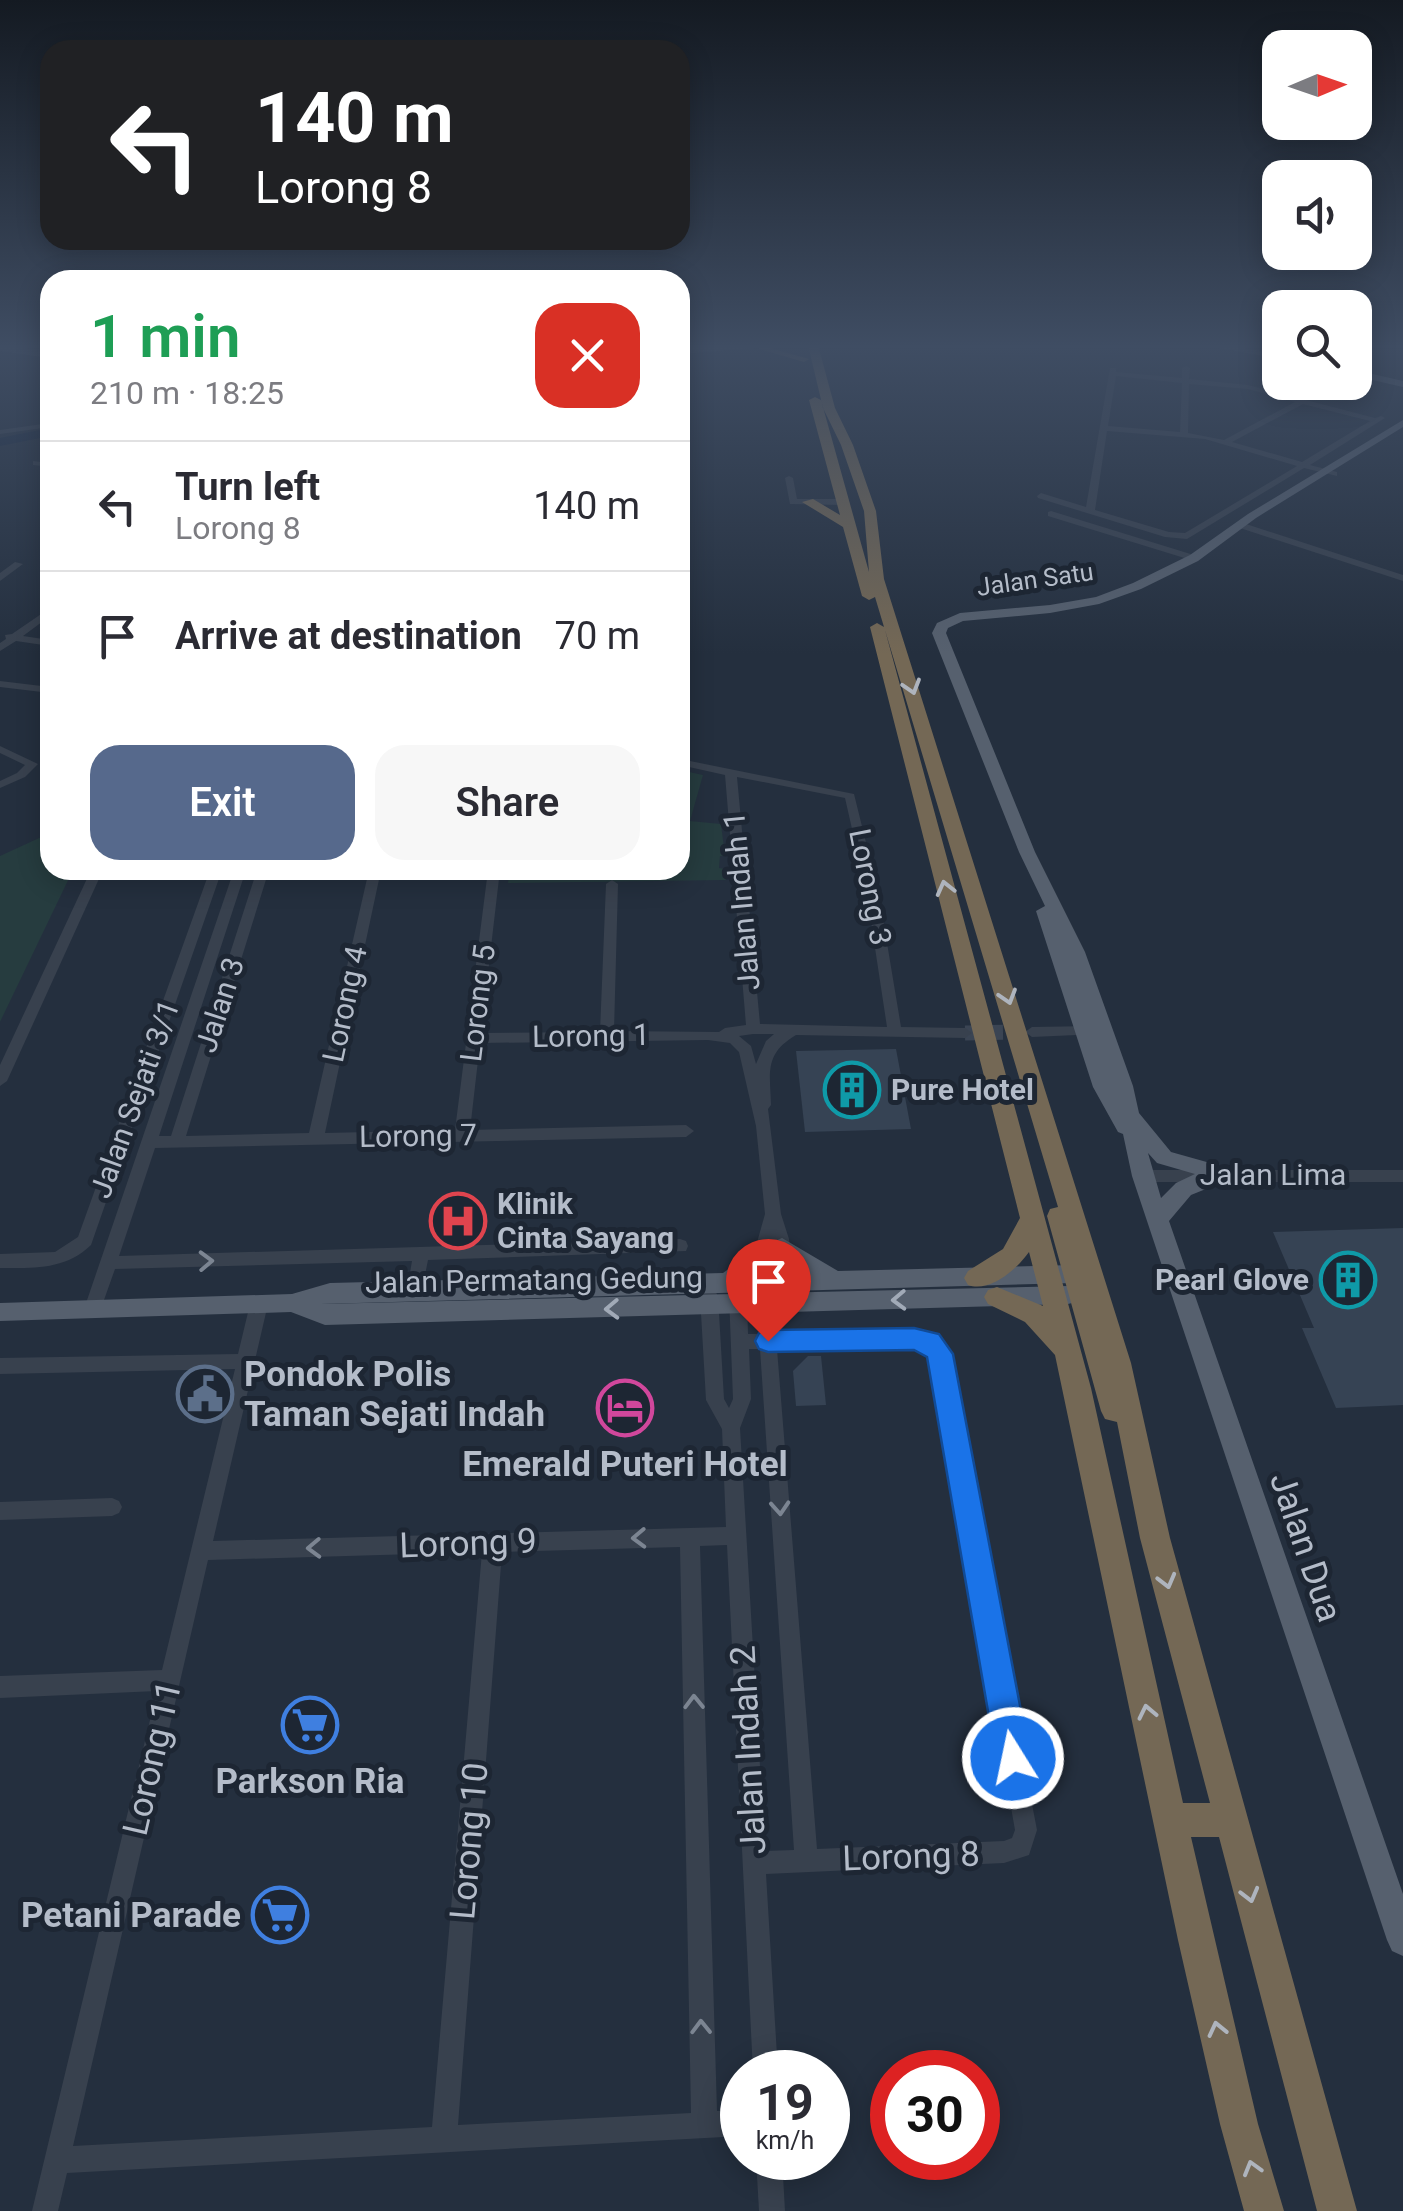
<!DOCTYPE html>
<meta charset="utf-8">
<style>
:root{--surface:#fff;--page:#f7f7f7;--text:#2b2b33;--muted:#7c7c81;--line:#e1e1e2;--accent:#56698c}
body{margin:0;font-family:Roboto,sans-serif;background:var(--page);color:var(--text);height:100vh;display:flex;flex-direction:column;font-size:38px;white-space:nowrap}
*{box-sizing:border-box;margin:0}
p{font-size:32px;color:var(--muted)}
.icon{flex:none;width:55px;height:55px;fill:none;stroke:currentColor;stroke-width:2;stroke-linecap:round;stroke-linejoin:round}
.map{position:relative;flex:1;overflow:hidden}
.panel{position:absolute;left:40px;top:270px;width:650px;height:610px;display:flex;flex-direction:column;background:var(--surface);border-radius:30px;box-shadow:0 5px 25px #0003}
.panel>*{flex:none}
.guide{position:absolute;left:40px;top:40px;width:650px;height:210px;border-radius:30px;box-shadow:0 5px 25px #0003;background:#202124;color:#fff;overflow:hidden}
.needle{width:65px;rotate:88deg}
.fabs{position:absolute;left:1262px;top:30px;display:grid;gap:20px}
.fabs a{display:grid;place-items:center;width:110px;height:110px;border-radius:20px;background:var(--surface);box-shadow:0 5px 25px #0003;font-size:50px}
.speed{position:absolute;left:720px;top:2050px;display:flex;gap:20px;font-size:50px;font-weight:700;text-align:center}
.speed>*{display:grid;place-content:center;width:130px;height:130px;border-radius:50%;background:var(--surface);box-shadow:0 5px 25px #0003;line-height:1}
.speed small{font-size:25px;font-weight:400}
.speed .limit{border:15px solid #d22;background:#fff;color:#111}
.pin{position:absolute;display:grid;place-items:center;width:85px;height:85px;color:#fff;margin:-102px -42px;border-radius:50% 50% 50% 0;rotate:-45deg;box-shadow:0 0 10px #0007}
.pin .icon{rotate:45deg}
.me{position:absolute;width:110px;margin:-55px;rotate:350deg;stroke-linejoin:round;filter:drop-shadow(0 0 8px #0008)}
.turn{display:flex;align-items:center;gap:35px;height:210px;padding:0 50px;font-size:45px}
.turn .icon{width:130px;height:130px;stroke-width:2.5}
.turn b{display:block;font-size:70px;line-height:85px}
.round{display:grid;place-items:center;flex:none;width:105px;height:105px;border-radius:30px;background:var(--page)}
.summary{display:flex;align-items:center;justify-content:space-between;height:170px;padding:0 50px}
h1{font-size:60px;font-weight:600;line-height:75px;color:#1e9e55}
.cta{display:flex;gap:20px;margin-top:auto;padding:20px 50px}
.cta a{flex:1;height:115px;border-radius:30px;background:var(--accent);color:#fff;font-size:40px;font-weight:600;line-height:115px;text-align:center}
.cta a+a{background:var(--page);color:var(--text)}
ul{padding:0;list-style:none}
li{display:flex;align-items:center;gap:30px;height:130px;padding:0 50px;border-top:2px solid var(--line)}
li div{flex:1}
li b{display:block;font-size:38px}
li em{font-style:normal}
.map>svg:first-child{display:block}
.green{fill:#263c3f}
.lines{fill:none;stroke-linecap:round;stroke-linejoin:round}
.river{fill:#17263c;fill-rule:evenodd}
.building{fill:#364354}
.minor-tunnel{stroke:#3a4453;stroke-width:15;stroke-dasharray:15 8;stroke-linecap:butt}
.minor{fill:#38414e;fill-rule:evenodd}
.major{fill:#56606e;fill-rule:evenodd}
.highway{fill:#746855;fill-rule:evenodd}
.oneway{stroke:#aeb4bd}
.oneway2{stroke:#7c8592}
.oneway3{stroke:#a1aab7}
.route{fill:#1a73e8;stroke:#114b97;stroke-width:2.5}
.labels{text-anchor:middle;stroke-width:10;stroke-linejoin:round;paint-order:stroke}
.far-street-label{font-size:25px;fill:#b4bcc9;stroke:#1d2633}
.street-label{font-size:30px;fill:#b4bcc9;stroke:#1d2633}
.poi-label{font-size:30px;font-weight:bold;fill:#b4bcc9;stroke:#1d2633;text-anchor:start}
.near-poi-label{font-size:35px;font-weight:bold;fill:#b4bcc9;stroke:#1d2633}
.near-street-label{font-size:35px;fill:#b4bcc9;stroke:#1d2633}
</style>
<div class="map">
<svg width="1403" height="2211" viewBox="0 0 1403 2211">
<rect width="100%" height="100%" fill="#242f3e"/>
<g class="green">
<path d="M680 770 703 775 690 821 721 824 725 856H720L719 868 726 869V880L508 883 510 870H680Z"/>
<path d="M50 833V870H73L0 1022V856Z"/>
</g>
<g class="lines">
<path class="river" d="M50 428V436L0 446V438Z"/>
</g>
<g class="building">
<path d="M896 1049 911 1129 805 1132 796 1051Z"/>
<path d="M1403 1228V1405L1336 1408 1302 1328H1314L1273 1232Z"/>
<path d="M808 1356H821L826 1405 796 1406 793 1371Z"/>
</g>
<g class="lines">
<path class="minor-tunnel" d="M965 1033 1023 1032"/>
<g class="minor">
<path d="M1186 366 1190 368 1189 379 1248 385 1375 418 1381 416 1385 418 1310 465 1337 472V476L1304 468 1187 539 1165 537 1038 498 1037 496 1041 493 1086 507 1110 368H1116V372L1182 378V368ZM1116 376 1182 383 1180 432 1108 426ZM1189 384 1248 389 1295 402 1224 440 1188 433ZM1303 404 1370 421 1302 462 1232 442ZM1107 431 1205 439 1297 466 1185 533 1169 532 1095 510Z"/>
<path d="M50 423V427L0 434V430Z"/>
<path d="M33 461 50 463V467L33 465Z"/>
<path d="M789 476 793 478 797 499H842L846 502 842 505 790 504 785 478Z"/>
<path d="M1051 511 1197 556 1199 558 1191 560 1048 516V512Z"/>
<path d="M1243 523 1403 575V581L1240 528V524Z"/>
<path d="M15 562 23 564 0 581V573Z"/>
<path d="M50 608V616L23 636 50 640V646L16 641 0 651V643L6 639 5 635 12 634Z"/>
<path d="M0 681 50 687V693L0 687Z"/>
<path d="M0 746 38 764 25 777 0 788V781L17 773 25 765 0 753Z"/>
<path d="M680 759 854 794 879 895 901 1027 965 1028 972 1033 965 1038 796 1035C764 1054 770 1072 771 1105L768 1109 781 1214 789 1239 794 1291 792 1296 786 1298 780 1296 778 1291 779 1304 776 1309 770 1311 764 1309 761 1304 758 1239 765 1214 756 1126 739 1052 730 1043 708 1040 480 1043 470 1130 686 1125 694 1131 686 1137 155 1148 119 1256 680 1239 686 1241 688 1246 686 1251 428 1260 421 1295 415 1297 409 1295 407 1290 412 1261 115 1269 99 1314 93 1316 87 1314 84 1309 234 870H246L159 1136H171L257 870H269L186 1136 309 1133 369 870H381L325 1133 455 1130 488 870H500L481 1033 600 1032 606 884 612 880 618 884 614 1031 719 1032 725 1028 746 1025 725 775 680 765ZM737 777 845 798 867 895 887 1027 760 1024ZM753 1034H774L766 1041 756 1064 751 1046 739 1036Z"/>
<path d="M91 870H103L7 1081 0 1086V1065Z"/>
<path d="M210 870H222L91 1245C65 1270 34 1268 0 1268V1254L55 1252 78 1237Z"/>
<path d="M1094 1026 1099 1028 1101 1031 1099 1034 1032 1037 1025 1032 1032 1027Z"/>
<path d="M1143 1170H1403V1182H1143L1137 1180 1135 1176 1137 1172Z"/>
<path d="M738 1288 744 1290 747 1295 748 1334 914 1332 936 1337 945 1349 1037 1830 1029 1855 1004 1863 766 1874 778 2072H753L727 1545 700 1546 717 2111 742 2110V2136L67 2173 58 2211H32L157 1691 0 1698V1676L162 1670 235 1369 0 1374V1358L238 1354 250 1304 253 1299 259 1297 265 1299 268 1304 213 1541 726 1527 722 1429 706 1400 700 1296 703 1291 709 1289 715 1291 718 1296 724 1399 729 1408 733 1399 729 1295 732 1290ZM914 1346 925 1348 931 1356 1015 1830 1012 1838 1004 1841 817 1849 777 1349ZM749 1349H760L794 1850 765 1851 740 1428 751 1399ZM680 1547 691 2113 458 2125 502 1552ZM482 1552 432 2127 73 2146 208 1560Z"/>
<path d="M112 1498 119 1501 122 1507 119 1513 112 1516 0 1520V1502Z"/>
<path d="M756 2158H782L785 2211H759Z"/>
</g>
<g class="major">
<path d="M0 345 50 352V358L0 351Z"/>
<path d="M740 345H794L680 354V348Z"/>
<path d="M1214 345 1280 353V359L1219 348Z"/>
<path d="M1355 370 1403 381V387L1355 376Z"/>
<path d="M1403 420V427L1256 518 1198 561 1141 589 1099 604 1050 613 963 621 948 628 946 633 1035 852 1085 952 1133 1086 1139 1113 1171 1152 1228 1168 1231 1174 1228 1180 1191 1195 1169 1221 1403 1894V1956L1392 1951 1387 1940 1132 1176 1123 1134 1118 1132 1093 1087 1036 911 1045 906 1019 852 932 633 937 623 960 613 1050 605 1096 597 1133 583 1190 555 1248 514ZM1148 1153 1157 1163 1195 1174 1176 1183 1161 1198Z"/>
<path d="M782 1238 838 1271 1073 1265 1081 1268 1084 1274 1081 1280 1073 1283 321 1304 1068 1286 1076 1288 1079 1295 1076 1302 1068 1304 325 1325 291 1312 0 1321V1303L292 1294 330 1283 723 1273C744 1258 762 1246 782 1238ZM777 1255 803 1271 757 1273Z"/>
</g>
<g class="highway">
<path d="M759 345 809 359 804 362 759 349Z"/>
<path d="M808 345H818L835 408 853 445 876 511 884 579 1131 1363 1170 1538 1357 2211H1317L1219 1837H1191L1258 2124 1284 2211H1244L1220 2124 1178 1940 1055 1355 1025 1322 988 1304 984 1297 988 1290 997 1287 1043 1306 1029 1252C1017 1269 990 1293 968 1285L964 1278 968 1271 1003 1249 1020 1218 870 627 877 623 884 627 875 597 869 600 862 596 843 527 802 502 813 499 840 515 809 400 815 397 821 400 869 572 864 511 841 445 823 408ZM885 630 1058 1207 1050 1209 1047 1216 1101 1411 1105 1419 1117 1422 1140 1538 1210 1803H1183L1091 1388Z"/>
</g>
</g>
<defs><path id="oneway-chevron" d="M-2-3.5L2.5 0L-2 3.5" fill="none" stroke-width="1.6" stroke-linecap="round" stroke-linejoin="round" transform="scale(2.5)"/></defs>
<g class="oneway">
<use href="#oneway-chevron" transform="translate(912 687) rotate(73)"/>
<use href="#oneway-chevron" transform="translate(945 888) rotate(-104)"/>
<use href="#oneway-chevron" transform="translate(1008 997) rotate(73)"/>
<use href="#oneway-chevron" transform="translate(1167 1581) rotate(75)"/>
<use href="#oneway-chevron" transform="translate(1147 1712) rotate(-102)"/>
<use href="#oneway-chevron" transform="translate(1250 1895) rotate(75)"/>
<use href="#oneway-chevron" transform="translate(1217 2029) rotate(-103)"/>
<use href="#oneway-chevron" transform="translate(1252 2168) rotate(-106)"/>
</g>
<g class="oneway2">
<use href="#oneway-chevron" transform="translate(206 1261) rotate(-2)"/>
<use href="#oneway-chevron" transform="translate(780 1508) rotate(86)"/>
<use href="#oneway-chevron" transform="translate(639 1538) rotate(178)"/>
<use href="#oneway-chevron" transform="translate(314 1548) rotate(178)"/>
<use href="#oneway-chevron" transform="translate(694 1702) rotate(-91)"/>
<use href="#oneway-chevron" transform="translate(701 2027) rotate(-91)"/>
</g>
<g class="oneway3">
<use href="#oneway-chevron" transform="translate(899 1300) rotate(178)"/>
<use href="#oneway-chevron" transform="translate(612 1309) rotate(178)"/>
</g>
<linearGradient id="sky" x2="0" y2="1"><stop stop-color="#141a22"/><stop offset="0.53" stop-color="#3f4d63"/><stop offset="1" stop-color="#3f4d63" stop-opacity="0"/></linearGradient>
<rect width="1403" height="654" fill="url(#sky)"/>
<path class="route" d="M914 1328 939 1334 953 1354 1030 1758 1025 1770 1013 1775 1001 1770 996 1758 927 1357 914 1350 768 1352 759 1349 755 1341 759 1333 768 1330Z"/>
<defs>
<g id="building-ring" transform="scale(2.875)"><circle r="9.5" fill="#1d2633" stroke="#0f9aa8" stroke-width="1.5"/><path d="M-4-6H4V6H1V3H-1V6H-4ZM-2.5-4.3h1.7v1.8h-1.7ZM.8-4.3h1.7v1.8H.8ZM-2.5-1h1.7V.8h-1.7ZM.8-1h1.7V.8H.8Z" fill="#0f9aa8"/></g>
<g id="hospital-ring" transform="scale(2.875)"><circle r="9.5" fill="#1d2633" stroke="#e0444e" stroke-width="1.5"/><path d="M-5-5h3v3.5h4V-5h3V5h-3V1.5h-4V5h-3Z" fill="#e0444e"/></g>
<g id="civic-ring" transform="scale(2.875)"><circle r="9.5" fill="#1d2633" stroke="#5c6f8a" stroke-width="1.5"/><path d="M-.6-6.5H3V-4.5H.6V-3L4-1V1h2V6H-6V1h2V-1L-.6-3ZM-1.2 2.5V6h2.4V2.5Z" fill="#5c6f8a"/></g>
<g id="hotel-ring" transform="scale(2.875)"><circle r="9.5" fill="#1d2633" stroke="#d1479c" stroke-width="1.5"/><path d="M-6-4.5h1.5V1H6V5H4.5V3h-9V5H-6ZM-4 0a1.8 1.8 0 1 1 3.6 0ZM.5 0V-2.5h3Q6-2.5 6 0Z" fill="#d1479c"/></g>
<g id="supermarket-ring" transform="scale(2.875)"><circle r="9.5" fill="#1d2633" stroke="#3f7fe0" stroke-width="1.5"/><path d="M-6-5.5h2.5l.6 2H6L4.5 2H-2.5L-4.4-4H-6ZM-1.5 3.2a1.3 1.3 0 1 0 .1 0ZM3 3.2a1.3 1.3 0 1 0 .1 0Z" fill="#3f7fe0"/></g>
</defs>
<g fill-rule="evenodd">
<use href="#building-ring" x="852" y="1090"/>
<use href="#hospital-ring" x="458" y="1221"/>
<use href="#building-ring" x="1348" y="1280"/>
<use href="#civic-ring" x="205" y="1394"/>
<use href="#hotel-ring" x="625" y="1408"/>
<use href="#supermarket-ring" x="310" y="1725"/>
<use href="#supermarket-ring" x="280" y="1915"/>
</g>
<g class="labels">
<g class="far-street-label">
<text transform="translate(1035 579) rotate(-8)" y="9">Jalan Satu</text>
</g>
<g class="street-label">
<text transform="translate(870 887) rotate(79)" y="10">Lorong 3</text>
<text transform="translate(742 901) rotate(-95)" y="10">Jalan Indah 1</text>
<text transform="translate(478 1003) rotate(-83)" y="10">Lorong 5</text>
<text transform="translate(345 1004) rotate(-78)" y="10">Lorong 4</text>
<text transform="translate(220 1005) rotate(-72)" y="10">Jalan 3</text>
<text transform="translate(591 1036) rotate(-1)" y="10">Lorong 1</text>
<text transform="translate(135 1099) rotate(-70)" y="10">Jalan Sejati 3/1</text>
<text transform="translate(418 1136) rotate(-1)" y="10">Lorong 7</text>
<text x="1273" y="1185">Jalan Lima</text>
<text transform="translate(534 1280) rotate(-1)" y="10">Jalan Permatang Gedung</text>
</g>
<g class="poi-label">
<text x="891" y="1100">Pure Hotel</text>
<text x="497" y="1214">Klinik<tspan x="497" dy="34">Cinta Sayang</tspan></text>
<text x="1309" y="1290" text-anchor="end">Pearl Glove</text>
</g>
<g class="near-poi-label">
<text x="244" y="1386" text-anchor="start">Pondok Polis<tspan x="244" dy="40">Taman Sejati Indah</tspan></text>
<text x="625" y="1476">Emerald Puteri Hotel</text>
<text x="310" y="1793">Parkson Ria</text>
<text x="241" y="1927" text-anchor="end">Petani Parade</text>
</g>
<g class="near-street-label">
<text transform="translate(468 1543) rotate(-2)" y="12">Lorong 9</text>
<text transform="translate(1306 1547) rotate(71)" y="12">Jalan Dua</text>
<text transform="translate(748 1750) rotate(-93)" y="12">Jalan Indah 2</text>
<text transform="translate(152 1758) rotate(-77)" y="12">Lorong 11</text>
<text transform="translate(469 1841) rotate(-85)" y="12">Lorong 10</text>
<text transform="translate(911 1856) rotate(-2)" y="12">Lorong 8</text>
</g>
</g>
</svg>
<div class="fabs">
<a><svg class="needle" viewBox="-14 -14 28 28"><path d="M0-13l5 13h-10z" fill="#e53935"/><path d="M0 13l5-13h-10z" fill="#7c7c81"/></svg></a>
<a><svg class="icon" aria-label="sound" viewBox="0 0 24 24"><path d="M4 9h4l5-4v14l-5-4H4zM17 9q2 3 0 6"/></svg></a>
<a><svg class="icon" aria-label="search" viewBox="0 0 24 24"><circle cx="10" cy="10" r="6"/><path d="M15 15l6 6"/></svg></a>
</div>
<div class="speed"><div>19<small>km/h</small></div><div class="limit">30</div></div>
<div class="pin" style="left:768px;top:1341px;background:#d93025"><svg class="icon" aria-label="arrive" viewBox="0 0 24 24"><path d="M6 21V4h12l-3 4 3 4H6"/></svg></div>
<svg class="me" style="left:1013px;top:1758px" viewBox="-20 -20 40 40"><circle r="17" fill="#1a73e8" stroke="#fff" stroke-width="3"/><path d="M0-11L8 9 0 5-8 9z" fill="#fff"/></svg>
<div class="guide">
<div class="turn"><svg class="icon" aria-label="left" viewBox="0 0 24 24"><path d="M17 20v-9H6M10 6l-5 5 5 5"/></svg><div><b>140 m</b>Lorong 8</div></div>
</div>
<section class="panel">
<div class="summary"><div><h1>1 min</h1><p>210 m · 18:25</p></div><a class="round" style="background:#d93025;color:#fff"><svg class="icon" aria-label="close" viewBox="0 0 24 24"><path d="M6 6l12 12M18 6L6 18"/></svg></a></div>
<ul>
<li><svg class="icon" aria-label="left" viewBox="0 0 24 24"><path d="M17 20v-9H6M10 6l-5 5 5 5"/></svg><div><b>Turn left</b><p>Lorong 8</p></div><em>140 m</em></li>
<li><svg class="icon" aria-label="arrive" viewBox="0 0 24 24"><path d="M6 21V4h12l-3 4 3 4H6"/></svg><div><b>Arrive at destination</b></div><em>70 m</em></li>
</ul>
<div class="cta"><a>Exit</a><a>Share</a></div>
</section>
</div>
